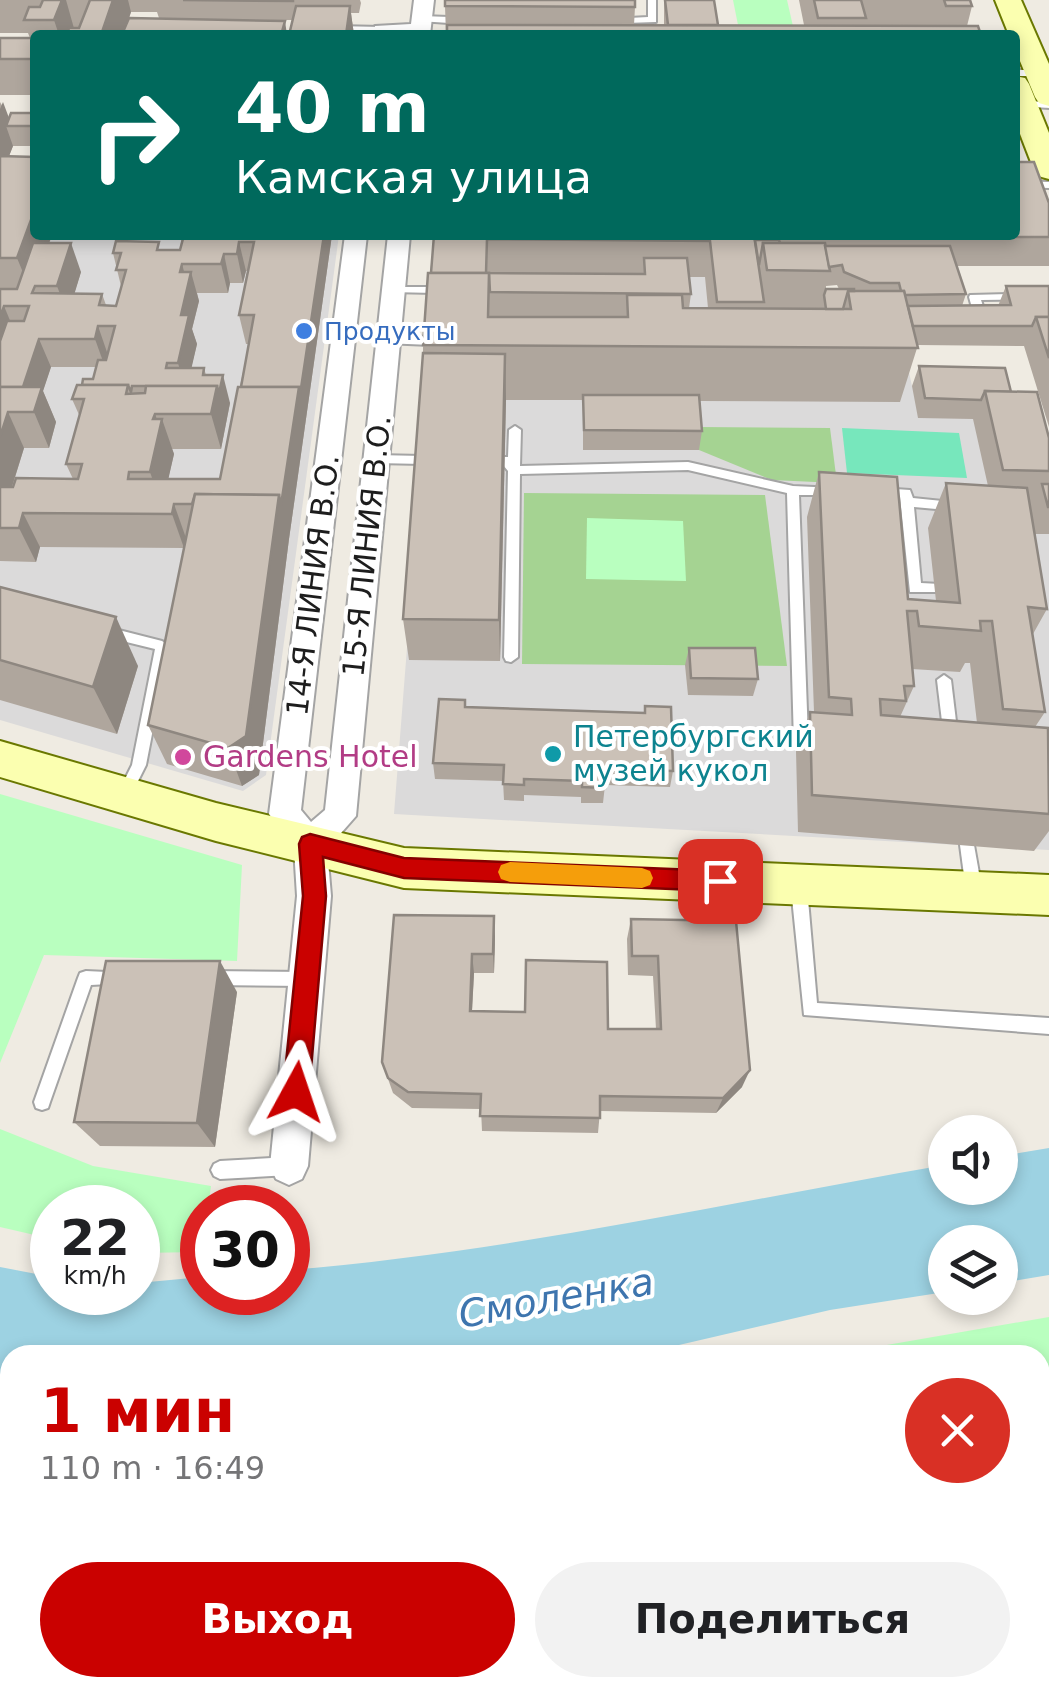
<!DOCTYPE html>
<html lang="ru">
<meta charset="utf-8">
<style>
:root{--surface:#fff;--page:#f2f2f2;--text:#202124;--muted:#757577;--accent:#ca0100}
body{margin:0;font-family:"DejaVu Sans",sans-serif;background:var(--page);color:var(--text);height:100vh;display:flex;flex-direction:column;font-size:38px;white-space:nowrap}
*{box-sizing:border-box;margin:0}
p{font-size:32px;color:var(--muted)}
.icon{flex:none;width:55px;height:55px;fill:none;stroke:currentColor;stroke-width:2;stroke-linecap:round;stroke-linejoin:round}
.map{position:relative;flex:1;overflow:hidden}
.side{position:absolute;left:0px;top:1345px;width:1050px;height:352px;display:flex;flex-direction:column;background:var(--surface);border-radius:30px 30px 0 0;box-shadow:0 5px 15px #0003}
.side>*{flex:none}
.hud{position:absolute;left:30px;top:30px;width:990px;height:210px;border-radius:10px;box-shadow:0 5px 15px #0003;background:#00695c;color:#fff;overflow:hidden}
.buttons{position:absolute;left:928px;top:1115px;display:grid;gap:20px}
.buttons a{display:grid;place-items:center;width:90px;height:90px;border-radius:50%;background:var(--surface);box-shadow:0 5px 15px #0003;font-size:50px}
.speed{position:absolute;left:30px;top:1185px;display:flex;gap:20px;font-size:50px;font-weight:700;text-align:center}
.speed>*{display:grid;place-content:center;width:130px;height:130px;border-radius:50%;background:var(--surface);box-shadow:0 5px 15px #0003;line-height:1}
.speed small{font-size:25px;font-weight:400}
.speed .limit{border:15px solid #d22;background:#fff;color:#111}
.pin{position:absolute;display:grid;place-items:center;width:85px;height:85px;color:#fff;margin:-42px;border-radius:20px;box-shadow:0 5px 15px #0006}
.me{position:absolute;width:110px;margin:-55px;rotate:5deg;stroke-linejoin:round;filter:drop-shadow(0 0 8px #0008)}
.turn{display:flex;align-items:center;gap:35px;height:210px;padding:0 40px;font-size:45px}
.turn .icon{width:130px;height:130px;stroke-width:2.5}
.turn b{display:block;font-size:70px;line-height:85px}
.round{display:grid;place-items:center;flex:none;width:105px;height:105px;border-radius:52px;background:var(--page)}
.head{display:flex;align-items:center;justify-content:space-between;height:170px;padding:0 40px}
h1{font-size:60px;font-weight:700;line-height:75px;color:var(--accent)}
.primary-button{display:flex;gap:20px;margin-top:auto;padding:20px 40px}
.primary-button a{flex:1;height:115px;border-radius:60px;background:var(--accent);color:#fff;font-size:40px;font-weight:700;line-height:115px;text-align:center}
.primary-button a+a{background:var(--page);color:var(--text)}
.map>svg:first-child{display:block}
.residential{fill:#dbdada}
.forest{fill:#a5d392}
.cemetery{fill:#a0caa7}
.park{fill:#b9ffbf}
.pitch{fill:#77e7bc}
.water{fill:#9dd2e2}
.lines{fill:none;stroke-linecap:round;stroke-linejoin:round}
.lane-casing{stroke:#a4a4a4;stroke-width:4}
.street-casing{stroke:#a4a4a4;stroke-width:4}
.secondary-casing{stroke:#6a7800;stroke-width:4}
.lane{fill:#fff;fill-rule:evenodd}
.street{fill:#fff;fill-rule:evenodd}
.secondary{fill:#fbffb0;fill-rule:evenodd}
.wall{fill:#afa69d;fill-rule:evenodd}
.shaded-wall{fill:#8e8780}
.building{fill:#cbc1b7;stroke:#8e8780;stroke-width:2.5}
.route{fill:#ca0100;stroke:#830100;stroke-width:2.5}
.slow{fill:#f59e0b}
.shop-dot{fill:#3f7fe0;stroke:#fff;stroke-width:4}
.culture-dot{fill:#0f9aa8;stroke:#fff;stroke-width:4}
.hotel-dot{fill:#d1479c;stroke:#fff;stroke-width:4}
.labels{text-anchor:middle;stroke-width:8;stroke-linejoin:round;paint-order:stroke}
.far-shop-label{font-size:25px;fill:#366cbe;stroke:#fff;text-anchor:start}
.street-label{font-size:30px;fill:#1d1d1d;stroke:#fff}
.culture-label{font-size:30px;fill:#0d838f;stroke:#fff;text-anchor:start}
.hotel-label{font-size:30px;fill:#b23c85;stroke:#fff;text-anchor:start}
.near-water-label{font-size:38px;font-style:italic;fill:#3e75ae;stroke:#fff}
</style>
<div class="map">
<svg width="1049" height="1696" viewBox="0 0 1049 1696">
<rect width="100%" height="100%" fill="#efebe2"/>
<g class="residential">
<path d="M52 235H339L266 775 243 791 0 720V294Z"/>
<path d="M743 235 903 345 912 386 973 419 1034 534H1049V850L394 814 431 341Z"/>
</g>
<g class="forest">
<path d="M697 427 830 428 837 483 772 480 699 450Z"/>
<path d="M524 493 765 495 787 666 522 664Z"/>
</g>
<path class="cemetery" d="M668 1688H1001V1696H667Z"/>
<g class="park">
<path d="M733 0H787L795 35H740Z"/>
<path d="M587 518 683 521 686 581 586 579Z"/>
<path d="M0 794 242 865 237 961 44 955 0 1063Z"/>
<path d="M0 1129 93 1166 211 1186 208 1207 202 1208V1252L138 1253V1208H52V1239L0 1227Z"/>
<path d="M1049 1317V1498H1040V1355H829Z"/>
<path d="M0 1435 10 1437V1544L0 1543Z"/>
</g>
<path class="pitch" d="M842 428 959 433 967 478 847 473Z"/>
<path class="water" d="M1049 1148V1275L1000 1283V1242H945V1292L830 1310 636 1355H10V1411L0 1410V1267L52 1277V1292H138V1283L202 1277V1292H288V1270C509 1252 726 1203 945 1165V1188H1000V1156Z"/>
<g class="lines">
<g class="lane-casing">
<g id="lane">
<path d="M648 0H656V22L626 23 625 21 629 18 648 17Z"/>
<path d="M422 16 449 17 453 20 449 23 419 21V17Z"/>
<path d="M336 26 382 27 387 30 382 33 333 31V27Z"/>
<rect x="1015" y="70" width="34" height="6"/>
<path d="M1023 101 1049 102V108L1020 106V102Z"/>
<path d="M1015 181 1049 182V188L1015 187Z"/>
<path d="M394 287H435L440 290 435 293 390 292 389 290Z"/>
<path d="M1049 293V299L981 300 987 318 981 322 971 318 974 315 969 297 970 295Z"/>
<path d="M388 336 431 337 437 341 431 345 384 343V337Z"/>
<path d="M515 426 521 430 520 466 688 462 793 486 836 488V494L832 495H799L808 738 818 741 820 745 818 749H801L794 743 787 493 688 470 520 474 518 657 511 662 506 661 504 657 508 471 499 460 501 457H508L509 430Z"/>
<path d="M376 455 423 456 429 460 423 464 376 463 370 459Z"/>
<path d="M880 488 910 490 913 498 962 503 964 506 958 511 914 507 921 583 940 584 942 588 940 592H910L900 497 876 495 874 492Z"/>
<path d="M107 627 162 641 169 646 146 765 129 799H119L117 795 132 765 155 649 102 636 100 632 102 628Z"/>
<path d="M944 675 951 680 958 738 951 744 944 738 937 680Z"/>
<path d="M967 839 972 840 974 845 982 890 979 895 974 897 969 895 966 890 960 845 962 840Z"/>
<path d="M799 881 804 883 807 888 817 1003 1049 1018V1034L804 1015 791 888 794 883Z"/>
<path d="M86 971 128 973 130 978 128 983 91 985 50 1102 48 1108 42 1110 36 1108 34 1102 78 978 80 973Z"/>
<path d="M210 971 306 972 312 974 314 979 312 984 306 986 210 985 204 983 202 978 204 973Z"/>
<path d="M289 1157 295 1160 298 1166 295 1172 289 1175 220 1179 214 1176 211 1170 214 1164 220 1161Z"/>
<path d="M118 1688H139V1696H117Z"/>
</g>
</g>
<g class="street-casing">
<g id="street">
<path d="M414 0H434L430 35 375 34V26L411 24Z"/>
<path d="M345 235H367L301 810 311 822 325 810 388 235H410L356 816 327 849 331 896 308 1166 302 1179 289 1185 276 1179 270 1166 297 896 294 848 269 814Z"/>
<path d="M1040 1507 1049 1508V1552L1040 1551Z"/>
<path d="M0 1557 10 1558V1602L0 1601Z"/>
<path d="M625 1688H671L670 1696H624Z"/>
</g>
</g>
<g class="secondary-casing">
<g id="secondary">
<path d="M995 0H1021L1049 64V106L1039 103 1035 97 1015 49V35H1009Z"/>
<path d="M1015 76 1025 78 1029 84 1049 133V179L1038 176 1034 170 1015 121Z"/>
<path d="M0 741 216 803 404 848 1049 875V915L404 888 216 841 0 777Z"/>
</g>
</g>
<use href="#lane" class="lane"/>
<use href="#street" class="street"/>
<use href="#secondary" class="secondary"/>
</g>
<g class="wall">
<path d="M0 0H360L361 3 359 13H351L354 35 292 20H273L287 35H124V33L123 35H35V95H0V38H30L28 33H0ZM131 12H157L159 18H129Z"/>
<path d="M664 0H714L718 25H804L799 0H970L972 6 967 26 446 35 445 6 635 7 634 25H664Z"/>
<path d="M0 102 9 118 35 113V146H13L9 156 49 243 81 272 74 294H102L106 305 116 306 121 286 113 253 180 250 182 235H332L289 539 259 775 242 786 167 764 148 725 184 548 40 547 36 562 0 561ZM246 271H248L239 315 246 344H249L220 479H168L174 454 172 449H221L230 403 206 375 204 368H191L197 344 192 329 199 301 197 293H228L230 283H243ZM51 367H96L93 379 82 385 72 399 80 417 66 464 73 479 12 487 24 448H49L56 422 43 391Z"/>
<path d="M1020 162 1049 203V266H957L966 294 962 306H998L1006 286H1049V427L1024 346 918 345 900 402 699 401 702 431 699 450H583V400H506L500 661 409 660 403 619 423 353V345L434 235H1015ZM689 277H705L708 308H689L691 294ZM837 285 839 289H826V286Z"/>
<path d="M919 366 1011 392 1049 438V534H1035L1047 609 1033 634 1045 712 1035 727 1049 735V831L1034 851 798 832 796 751 810 712H814L807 517 819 472 908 599 936 601 928 528 946 483 988 486 973 419 918 418 912 386ZM965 663H970L977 723 900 717 914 686 912 669 960 672Z"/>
<path d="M0 587 138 666 117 734 0 700Z"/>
<path d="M689 648 758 679 753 696 688 695 685 665Z"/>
<path d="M645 706 673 771 670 787 605 785 603 803H581V797L524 795V801L504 800 503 781 435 779 433 763 466 707 644 713Z"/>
<path d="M394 915 495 936 494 973H474L472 1011 608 1029H656L653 976 628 975 627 939 631 919 736 921 742 1087 716 1113 600 1111 598 1133 482 1131 481 1109 412 1108 393 1093 382 1062Z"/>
<path d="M237 992 215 1147 100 1146 74 1122Z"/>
<path d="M0 1644H10V1688H99L97 1696H0Z"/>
<path d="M1001 1688H1040L1049 1696H1001Z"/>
</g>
<g class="shaded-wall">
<path d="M62 0H66L75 32 74 35H59L54 20Z"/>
<path d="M113 0H128L131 12 123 35H101Z"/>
<path d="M350 6 354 35H346Z"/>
<path d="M285 21 287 35H281Z"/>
<path d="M3 102 12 126H6L13 146 0 179V109Z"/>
<path d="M35 209V235H52L32 294 17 258Z"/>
<path d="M324 235H332L289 539 259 775 242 786 228 748 279 495 299 387Z"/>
<path d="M239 242 246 271 243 283 237 254Z"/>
<path d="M71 243 81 272 68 315 57 286Z"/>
<path d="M224 254 230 283 228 293 221 264Z"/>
<path d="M182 264 188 286 191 272 199 301 192 329 197 344 186 392 178 363 181 315 180 272Z"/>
<path d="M4 306 16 335 0 383V318Z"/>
<path d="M98 326 108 355 105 367 95 339Z"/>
<path d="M39 339 51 367 43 391 56 422 49 448 34 412 21 394Z"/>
<path d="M505 354 506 400 500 661 499 620Z"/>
<path d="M223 375 230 403 221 449 211 414 217 386Z"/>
<path d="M8 412 24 448 0 525V437Z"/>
<path d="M155 414 160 428 162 419 174 454 162 507 150 472Z"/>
<path d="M174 504 186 538 184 548 172 514Z"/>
<path d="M23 513 40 547 36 562 19 528Z"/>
<path d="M116 617 138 666 117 734 93 687Z"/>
<path d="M494 916 495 936 494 973 493 954Z"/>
<path d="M472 954 474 973 471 1029 470 1011Z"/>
<path d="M220 961 237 992 215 1147 197 1123Z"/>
<path d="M750 1070 742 1087 716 1113 723 1098Z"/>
<path d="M76 1688H99L97 1696H74Z"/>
</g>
<g class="building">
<path d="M43 0H62L54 20H24L29 7H40Z"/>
<path d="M90 0H113L101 35H67L69 28H79Z"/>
<path d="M183 0H293V1Z"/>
<path d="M445 0H635V7L445 6Z"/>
<path d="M665 0H714L718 25H668Z"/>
<path d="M814 0H861L866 18H818Z"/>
<path d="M944 0H970L972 6H946Z"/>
<path d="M296 6H350L346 35H289Z"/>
<path d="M129 18 285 21 281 35 123 32Z"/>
<path d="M447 25 978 26 981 35H447Z"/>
<rect x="0" y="38" width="35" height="21"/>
<path d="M11 113H35V126H6Z"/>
<path d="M0 156 35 157V209L17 258H0Z"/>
<path d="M1015 162H1034L1049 203V237H782V235H1015Z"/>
<path d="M184 235H324L300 395 299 387H241L254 315H239L254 242H239L237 254H224L221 264H182L180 272H191L181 315H189L178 363H167L166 368H204L203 375H223L219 393 217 386H132L131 392 128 385H82L83 379H93L98 360H106L115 326H98L95 339H39L23 387H0V341L7 321H24L29 306H4L0 318V289H17L33 243H71L57 286H35L32 293 102 294 99 305 116 306 126 270H116L121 253H113L116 241 159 242 157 250H180Z"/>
<path d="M434 235H754L764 302H717L710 241 487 239 486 273 645 274 644 258H687L691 294 490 292 489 273H431Z"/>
<path d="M755 240H779L780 243H763L759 265Z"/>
<path d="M763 243H825L830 271 767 270Z"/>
<path d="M825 246H950L966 294 905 295 904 291H901L899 283H870L844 272 842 265 829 267Z"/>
<path d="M428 273H489L488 317H628L627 295H682L683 308 851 309 848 291H904L918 348 423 345Z"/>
<path d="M1006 286H1049V317H1036L1032 326H913L908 306 1011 305Z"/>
<path d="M826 289H854V291H848L843 309H826L824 295Z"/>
<path d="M1036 317H1049V358Z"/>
<path d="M423 353 505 354 499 620 403 619Z"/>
<path d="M919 366 1005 368 1011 392 985 391 981 400 925 398Z"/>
<path d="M77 385H128L126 394 145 393 146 386H217L211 414H155L153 419H162L150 472H129L128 479H220L238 387H299L281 505 279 495 195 494 192 504H174L172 514 23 513 19 528H0V487H13L16 478 78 479 82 464H66L84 399H72Z"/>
<path d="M0 387H42L34 412H8L0 437Z"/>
<path d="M985 391 1037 392 1049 438V471L1003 470Z"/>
<path d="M583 395H699L702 431 584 430Z"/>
<path d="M819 472 897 477 908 599 960 603 946 483 1027 488 1047 609 1028 607 1045 712 1003 709 992 621H980L981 631 919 626 917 611H907L914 686H904L906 701 880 699 881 715 1048 728 1049 814 812 795 810 712 852 715 851 699 829 697Z"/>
<path d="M1042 484H1049V507H1048Z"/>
<path d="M195 494 279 495 246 736 228 748 148 725Z"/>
<path d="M0 587 116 617 93 687 0 660Z"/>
<path d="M689 648H755L758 679 691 678Z"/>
<path d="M439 699 465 700V707L645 713V706L671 707 673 771 605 769V788L582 787V781L524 779V785L503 784 504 765 433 763Z"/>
<path d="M394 915 494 916 493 954H472L470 1011 525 1012 526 960 607 962 608 1029H661L658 956H632L631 919 736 921 750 1070 723 1098 600 1096V1118L480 1116 481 1094 408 1092 388 1078 382 1062Z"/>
<path d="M106 961H220L197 1123 74 1122Z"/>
<path d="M1040 1613 1049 1615V1696H1016V1688H1040Z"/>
<path d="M0 1651H10V1688H76L74 1696H0Z"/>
<path d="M138 1688H382L381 1696H137Z"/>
<path d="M385 1688H589L590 1696H384Z"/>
</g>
<path class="route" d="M310 834 404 858 720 871 728 874 731 881 728 888 720 891 404 878 323 857 326 896 309 1092 305 1100 296 1104 287 1100 283 1092 303 896 299 844 302 837Z"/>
<path class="slow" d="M510 862 642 868 650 871 653 878 650 885 642 888 510 882 501 879 498 872 501 865Z"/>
<circle class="shop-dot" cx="304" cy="331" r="10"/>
<circle class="culture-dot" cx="553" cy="754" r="10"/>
<circle class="hotel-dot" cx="183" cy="757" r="10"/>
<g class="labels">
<g class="far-shop-label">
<text x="324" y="340">Продукты</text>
</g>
<g class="street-label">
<text transform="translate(367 546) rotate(-84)" y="10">15-Я ЛИНИЯ В.О.</text>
<text transform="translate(313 585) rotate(-83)" y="10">14-Я ЛИНИЯ В.О.</text>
</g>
<g class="culture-label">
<text x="573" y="747">Петербургский<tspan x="573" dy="34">музей кукол</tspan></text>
</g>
<g class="hotel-label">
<text x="203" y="767">Gardens Hotel</text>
</g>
<g class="near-water-label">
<text transform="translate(556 1298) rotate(-10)" y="13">Смоленка</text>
</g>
</g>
</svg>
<div class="buttons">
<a><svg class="icon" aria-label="sound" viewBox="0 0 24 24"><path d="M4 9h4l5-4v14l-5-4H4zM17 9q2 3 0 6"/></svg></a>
<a><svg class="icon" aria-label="layers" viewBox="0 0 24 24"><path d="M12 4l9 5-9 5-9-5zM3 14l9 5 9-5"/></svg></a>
</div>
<div class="speed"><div>22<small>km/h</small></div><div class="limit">30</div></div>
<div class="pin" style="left:720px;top:881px;background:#d93025"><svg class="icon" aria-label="arrive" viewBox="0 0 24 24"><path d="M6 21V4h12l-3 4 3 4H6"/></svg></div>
<svg class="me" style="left:296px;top:1092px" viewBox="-20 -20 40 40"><path d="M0-17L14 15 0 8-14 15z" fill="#ca0100" stroke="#fff" stroke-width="4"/></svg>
<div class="hud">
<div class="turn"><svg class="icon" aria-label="right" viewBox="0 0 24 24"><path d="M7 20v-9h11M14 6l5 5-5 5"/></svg><div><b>40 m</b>Камская улица</div></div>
</div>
<section class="side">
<div class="head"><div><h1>1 мин</h1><p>110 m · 16:49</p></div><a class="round" style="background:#d93025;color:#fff"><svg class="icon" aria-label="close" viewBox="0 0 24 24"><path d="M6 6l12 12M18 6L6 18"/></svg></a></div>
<div class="primary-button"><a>Выход</a><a>Поделиться</a></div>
</section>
</div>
